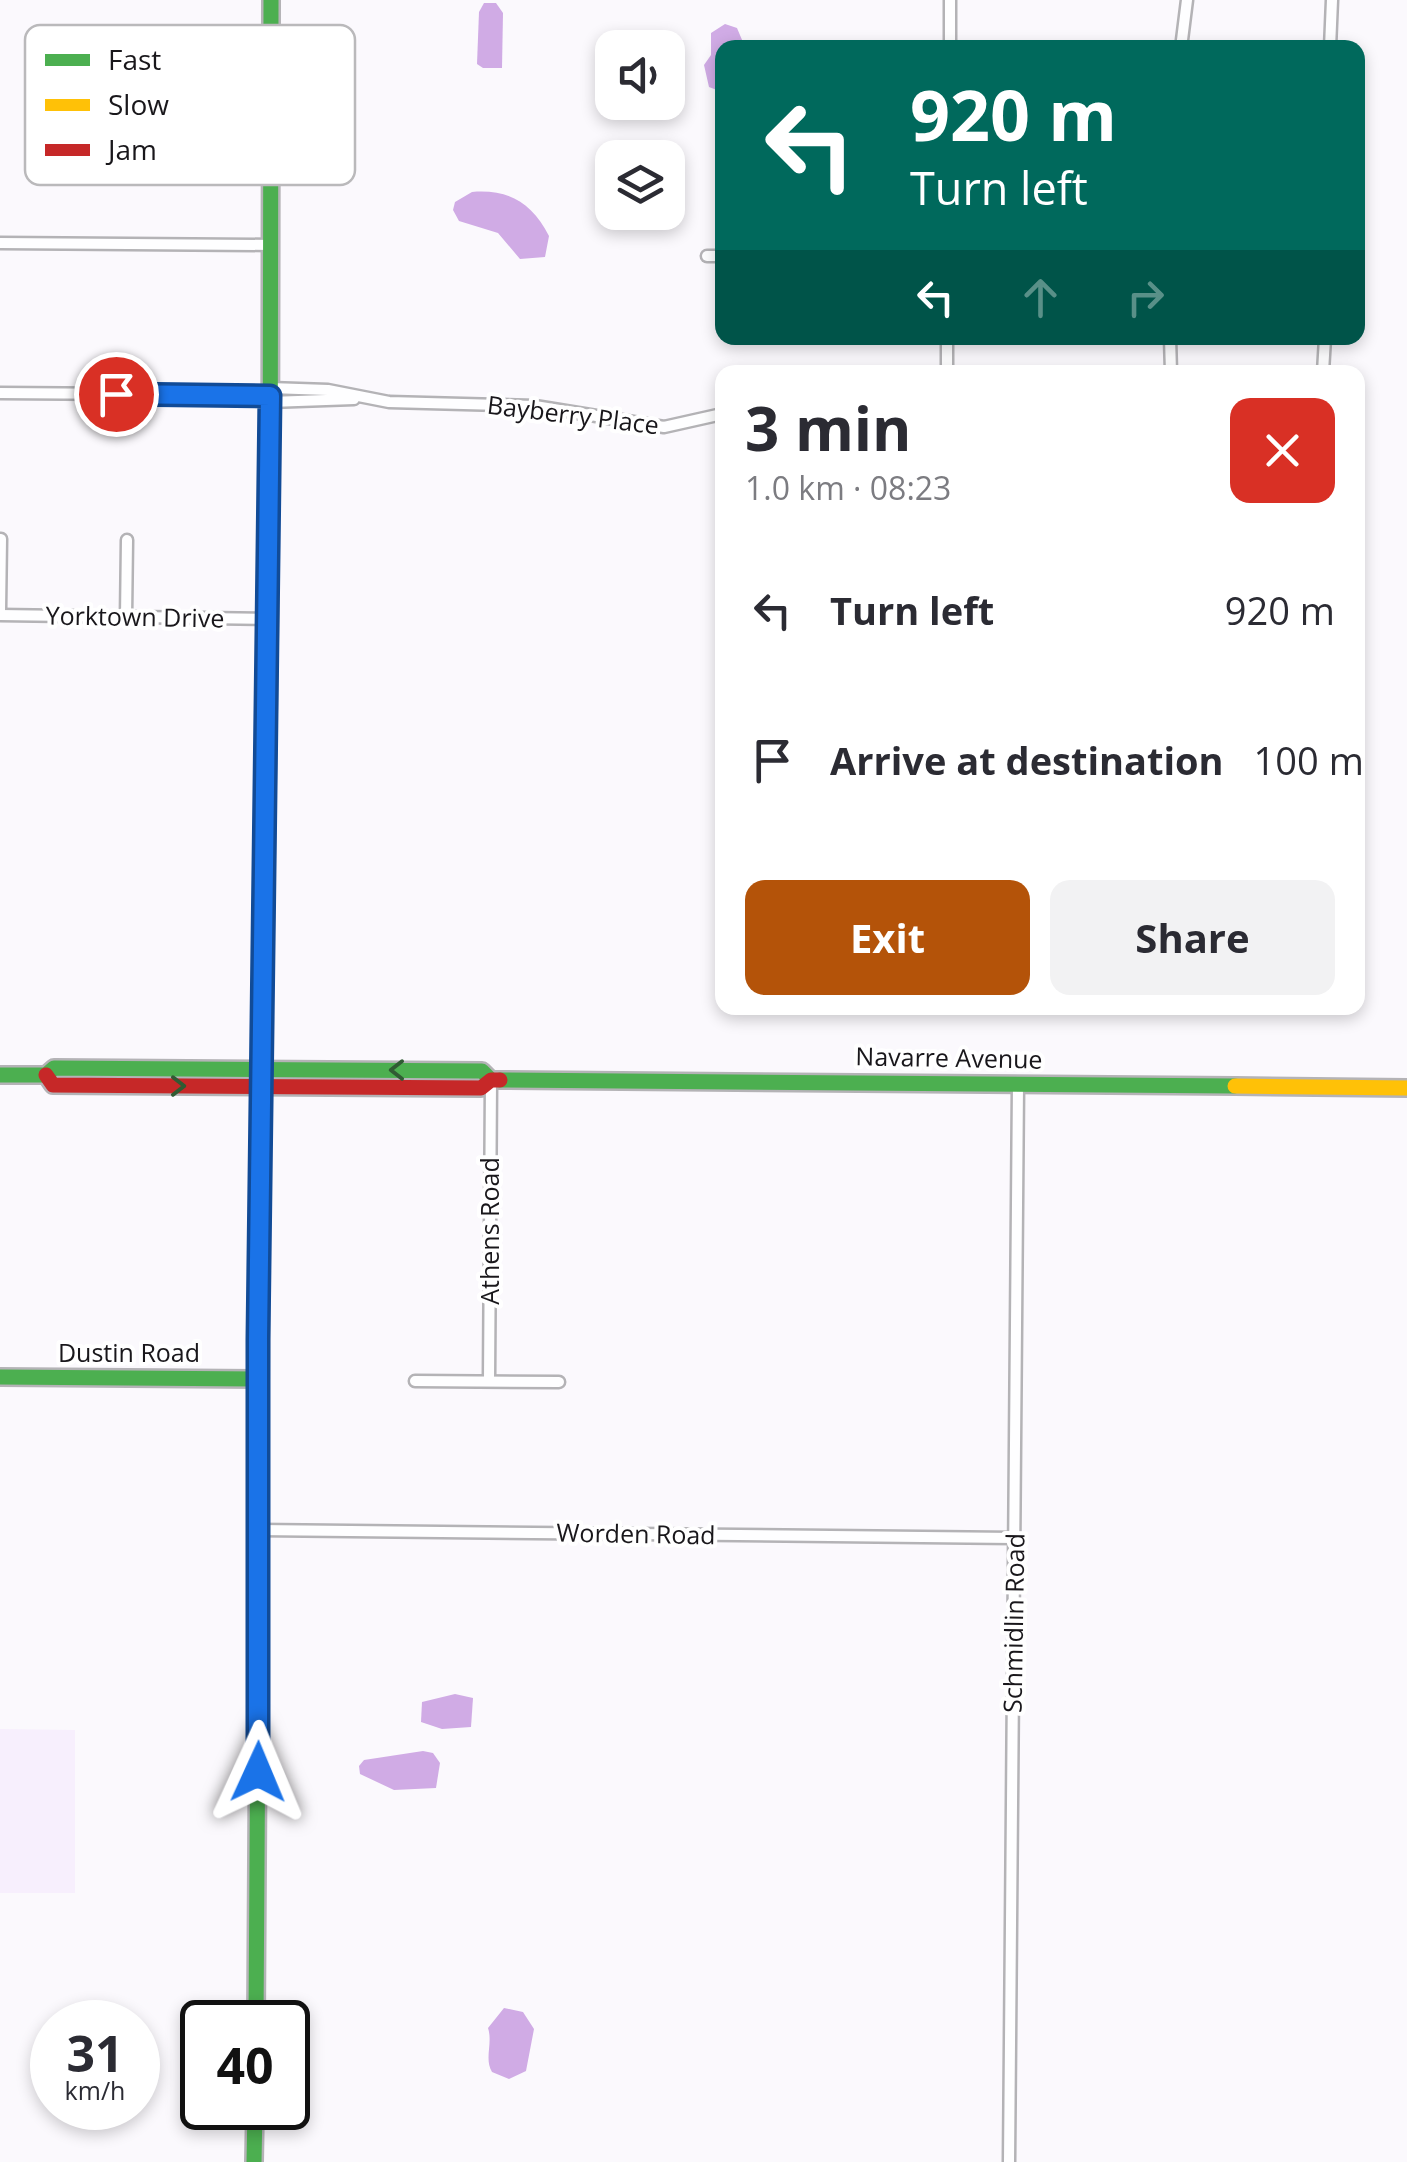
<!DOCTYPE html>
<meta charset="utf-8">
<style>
:root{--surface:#fff;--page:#f2f2f3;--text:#2b2b33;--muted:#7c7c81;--accent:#b45309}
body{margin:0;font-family:"Open Sans",sans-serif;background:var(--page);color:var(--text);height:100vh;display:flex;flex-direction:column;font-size:38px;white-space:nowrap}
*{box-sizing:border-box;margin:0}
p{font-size:32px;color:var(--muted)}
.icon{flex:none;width:55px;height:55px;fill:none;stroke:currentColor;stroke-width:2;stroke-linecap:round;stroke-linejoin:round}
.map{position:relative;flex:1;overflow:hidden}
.details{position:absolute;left:715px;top:365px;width:650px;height:650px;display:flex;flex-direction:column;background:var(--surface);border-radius:20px;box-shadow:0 5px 15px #0003}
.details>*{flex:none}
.hud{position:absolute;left:715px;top:40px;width:650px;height:305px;border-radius:20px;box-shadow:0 5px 15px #0003;background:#00695c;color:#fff;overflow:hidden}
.fabs{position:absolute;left:595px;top:30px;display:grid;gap:20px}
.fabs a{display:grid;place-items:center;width:90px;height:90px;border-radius:20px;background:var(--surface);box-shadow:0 5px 15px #0003;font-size:50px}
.speed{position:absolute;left:30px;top:2000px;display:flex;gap:20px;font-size:50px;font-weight:700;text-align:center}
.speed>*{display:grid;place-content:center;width:130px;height:130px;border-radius:50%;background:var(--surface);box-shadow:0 5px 15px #0003;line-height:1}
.speed small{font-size:25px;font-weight:400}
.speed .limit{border:5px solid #111;border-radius:15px;background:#fff;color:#111}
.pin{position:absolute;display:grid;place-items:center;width:85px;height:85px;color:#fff;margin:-42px;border:5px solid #fff;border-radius:50%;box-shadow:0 2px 10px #0007}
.me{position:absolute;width:110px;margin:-55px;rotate:1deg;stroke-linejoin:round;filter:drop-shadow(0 0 8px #0008)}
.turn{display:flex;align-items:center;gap:35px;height:210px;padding:0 30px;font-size:45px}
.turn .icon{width:130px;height:130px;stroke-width:2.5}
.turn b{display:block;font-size:70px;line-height:85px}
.lanes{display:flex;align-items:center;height:95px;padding:0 30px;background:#0003;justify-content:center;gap:50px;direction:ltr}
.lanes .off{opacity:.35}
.round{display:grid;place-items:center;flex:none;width:105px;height:105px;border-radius:20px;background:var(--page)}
.summary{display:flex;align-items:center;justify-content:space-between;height:170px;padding:0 30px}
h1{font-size:60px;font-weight:700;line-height:75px}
.button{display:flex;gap:20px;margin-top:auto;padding:20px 30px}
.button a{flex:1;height:115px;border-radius:20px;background:var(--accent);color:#fff;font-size:40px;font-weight:700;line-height:115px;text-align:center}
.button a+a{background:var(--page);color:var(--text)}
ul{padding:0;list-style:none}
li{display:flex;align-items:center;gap:30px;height:150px;padding:0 30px}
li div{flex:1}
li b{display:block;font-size:38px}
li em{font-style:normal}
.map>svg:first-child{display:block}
.green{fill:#f7effd}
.water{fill:#d0abe5}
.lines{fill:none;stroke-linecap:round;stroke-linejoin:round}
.street-casing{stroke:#b4b3b6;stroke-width:15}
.fast-casing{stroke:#b4b3b6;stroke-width:20}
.slow-casing{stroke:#b4b3b6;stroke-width:20}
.jam-casing{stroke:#b4b3b6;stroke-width:20}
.street{stroke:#fefeff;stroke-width:10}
.fast{stroke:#4caf50;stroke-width:15}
.slow{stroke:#ffc107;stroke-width:15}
.jam{stroke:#c62828;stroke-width:15}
.oneway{stroke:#305b33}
.route-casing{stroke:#114b97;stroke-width:25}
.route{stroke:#1a73e8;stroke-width:18}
.labels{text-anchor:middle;stroke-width:8;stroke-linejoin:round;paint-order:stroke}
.street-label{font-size:25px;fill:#19171b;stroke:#fff}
.key{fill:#fff;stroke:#bab9bb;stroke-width:2.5}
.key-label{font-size:28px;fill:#19171b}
</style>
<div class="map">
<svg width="1407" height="2162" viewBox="0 0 1407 2162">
<rect width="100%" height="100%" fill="#fbf9fd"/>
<path class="green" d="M0 1729 75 1730V1893H0Z"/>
<g class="water">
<path d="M484 3H496L503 13 502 68H483L477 64 479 12Z"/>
<path d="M725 24 737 28 745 47 722 48V92L709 87 704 65 711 55V33Z"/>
<path d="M472 192C509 189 532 203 549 236L545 257 520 259 498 233 459 221 453 210 455 202Z"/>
<path d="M455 1694 473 1698 471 1727 442 1729 421 1722 422 1702Z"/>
<path d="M423 1751 433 1753 440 1763 436 1788 394 1790 360 1774 359 1766 364 1760Z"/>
<path d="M504 2008 523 2012 534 2029 526 2071 509 2079 492 2072C484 2059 493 2043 488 2028Z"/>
</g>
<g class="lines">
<g class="street-casing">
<g id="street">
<path d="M950 48V0"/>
<path d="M1181 48 1187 0"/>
<path d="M1330 48 1332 0"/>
<path d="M0 243 271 245"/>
<path d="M707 256H722"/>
<path d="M1170 338 1171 372"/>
<path d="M947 372V338"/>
<path d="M1323 372 1325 338"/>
<path d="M270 388 328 390 389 402 535 406 664 427 722 414"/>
<path d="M0 393 270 395"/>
<path d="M270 402 354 399"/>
<path d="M0 610 1 539"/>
<path d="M0 615 270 619"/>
<path d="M126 617 127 540"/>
<path d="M415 1381 559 1382"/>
<path d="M489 1381 491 1081"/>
<path d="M258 1530 1014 1538"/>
<path d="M1009 2162 1018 1085"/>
</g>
</g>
<g class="fast-casing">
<g id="fast">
<path d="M270 569 271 0"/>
<path d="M0 1075H46L54 1068 482 1071 491 1080"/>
<path d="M500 1080 1235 1086"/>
<path d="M0 1377 258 1379"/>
<path d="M256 2022 261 1222"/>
<path d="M254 2162 255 2108"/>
</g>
</g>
<g class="slow-casing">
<g id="slow">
<path d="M1235 1086 1407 1088"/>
<path d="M261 1222 270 569"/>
</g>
</g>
<g class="jam-casing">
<path id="jam" d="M46 1075 53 1085 481 1088 491 1080H500"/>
</g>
<use href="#street" class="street"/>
<use href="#fast" class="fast"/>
<use href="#slow" class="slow"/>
<use href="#jam" class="jam"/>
</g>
<defs><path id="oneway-chevron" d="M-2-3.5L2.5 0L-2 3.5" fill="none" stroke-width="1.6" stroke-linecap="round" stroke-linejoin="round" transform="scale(2.5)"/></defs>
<g class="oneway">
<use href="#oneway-chevron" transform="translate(397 1070) rotate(-180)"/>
<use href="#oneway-chevron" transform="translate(178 1086)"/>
</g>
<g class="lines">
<g class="route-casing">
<path id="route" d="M116 394 270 396 258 1339V1772"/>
</g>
<use href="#route" class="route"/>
</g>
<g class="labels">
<g class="street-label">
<text transform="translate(573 415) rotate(7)" y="9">Bayberry Place</text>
<text transform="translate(135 617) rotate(1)" y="9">Yorktown Drive</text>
<text transform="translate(949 1058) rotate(1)" y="9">Navarre Avenue</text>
<text transform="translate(490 1231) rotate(-90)" y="9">Athens Road</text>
<text x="129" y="1362">Dustin Road</text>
<text transform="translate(636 1534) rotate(1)" y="9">Worden Road</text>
<text transform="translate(1014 1623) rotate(-89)" y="9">Schmidlin Road</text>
</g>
</g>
<rect x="25" y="25" width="330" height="160" rx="15" class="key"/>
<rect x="45" y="54" width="45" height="12" fill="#4caf50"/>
<rect x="45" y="99" width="45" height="12" fill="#ffc107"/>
<rect x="45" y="144" width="45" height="12" fill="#c62828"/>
<g class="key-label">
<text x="108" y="70">Fast</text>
<text x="108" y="115">Slow</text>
<text x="108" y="160">Jam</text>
</g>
</svg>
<div class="fabs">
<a><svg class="icon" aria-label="sound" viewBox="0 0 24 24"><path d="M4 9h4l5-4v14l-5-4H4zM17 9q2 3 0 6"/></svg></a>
<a><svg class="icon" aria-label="layers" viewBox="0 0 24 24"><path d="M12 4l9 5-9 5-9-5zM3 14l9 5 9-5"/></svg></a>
</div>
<div class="speed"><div>31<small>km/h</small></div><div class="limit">40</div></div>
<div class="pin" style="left:116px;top:394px;background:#d93025"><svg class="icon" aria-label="arrive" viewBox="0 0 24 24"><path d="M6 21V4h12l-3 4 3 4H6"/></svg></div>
<svg class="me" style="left:258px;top:1772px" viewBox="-20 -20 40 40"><path d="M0-17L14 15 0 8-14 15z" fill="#1a73e8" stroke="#fff" stroke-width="4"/></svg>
<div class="hud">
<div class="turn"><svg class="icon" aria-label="left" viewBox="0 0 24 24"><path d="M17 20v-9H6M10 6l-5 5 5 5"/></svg><div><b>920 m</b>Turn left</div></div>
<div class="lanes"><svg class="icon" aria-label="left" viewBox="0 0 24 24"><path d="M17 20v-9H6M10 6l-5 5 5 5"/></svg><svg class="icon off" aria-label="ahead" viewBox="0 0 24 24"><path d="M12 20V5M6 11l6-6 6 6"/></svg><svg class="icon off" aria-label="right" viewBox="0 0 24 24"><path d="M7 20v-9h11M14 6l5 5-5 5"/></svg></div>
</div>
<section class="details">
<div class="summary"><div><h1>3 min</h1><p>1.0 km · 08:23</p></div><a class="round" style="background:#d93025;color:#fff"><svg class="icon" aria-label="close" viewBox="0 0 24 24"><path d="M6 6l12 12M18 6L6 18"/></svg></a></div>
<ul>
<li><svg class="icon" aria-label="left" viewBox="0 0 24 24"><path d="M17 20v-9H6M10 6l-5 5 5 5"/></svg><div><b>Turn left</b></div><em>920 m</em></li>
<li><svg class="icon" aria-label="arrive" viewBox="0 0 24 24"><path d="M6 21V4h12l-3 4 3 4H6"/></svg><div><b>Arrive at destination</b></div><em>100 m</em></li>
</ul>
<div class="button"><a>Exit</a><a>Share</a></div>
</section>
</div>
